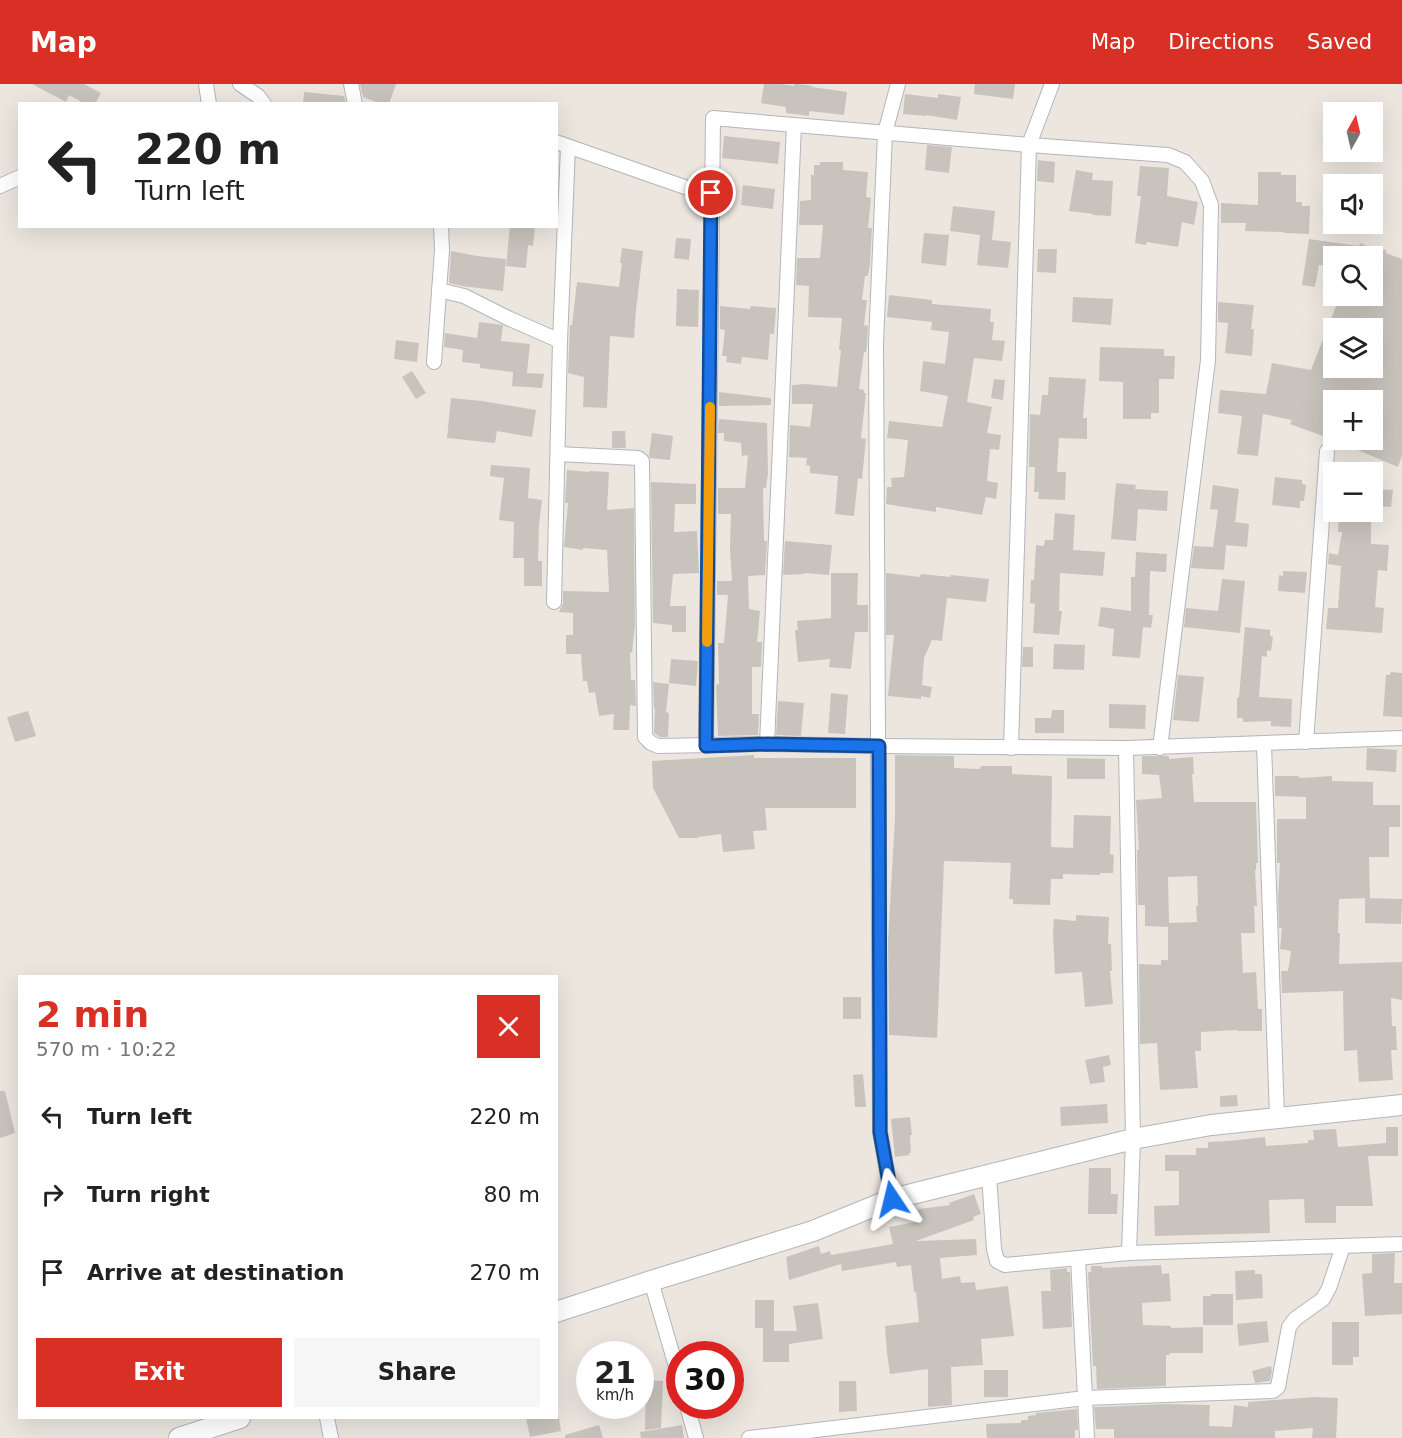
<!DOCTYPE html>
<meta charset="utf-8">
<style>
:root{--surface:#fff;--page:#f6f6f6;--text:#222;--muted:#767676;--accent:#d93025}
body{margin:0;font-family:"DejaVu Sans",sans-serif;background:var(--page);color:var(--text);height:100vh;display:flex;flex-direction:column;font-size:22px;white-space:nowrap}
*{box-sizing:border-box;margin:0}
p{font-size:20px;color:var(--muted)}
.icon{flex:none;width:33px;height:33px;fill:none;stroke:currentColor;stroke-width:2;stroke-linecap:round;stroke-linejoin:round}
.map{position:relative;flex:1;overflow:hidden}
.sheet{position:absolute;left:18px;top:891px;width:540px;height:444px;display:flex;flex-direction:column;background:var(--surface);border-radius:0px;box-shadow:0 6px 24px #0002}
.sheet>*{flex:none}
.top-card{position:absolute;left:18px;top:18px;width:540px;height:126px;border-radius:0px;box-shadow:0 6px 24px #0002;background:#fff;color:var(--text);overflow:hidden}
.needle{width:39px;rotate:8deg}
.fabs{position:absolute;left:1323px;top:18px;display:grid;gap:12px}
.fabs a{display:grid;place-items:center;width:60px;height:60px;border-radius:0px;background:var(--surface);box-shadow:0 6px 24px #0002;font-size:30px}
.speed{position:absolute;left:576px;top:1257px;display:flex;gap:12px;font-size:30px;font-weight:700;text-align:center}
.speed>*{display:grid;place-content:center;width:78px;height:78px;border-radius:50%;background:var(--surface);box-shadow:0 6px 24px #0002;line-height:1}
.speed small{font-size:15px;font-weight:400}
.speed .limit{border:9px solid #d22;background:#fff;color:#111}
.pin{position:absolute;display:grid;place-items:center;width:51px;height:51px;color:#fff;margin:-26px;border:3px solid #fff;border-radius:50%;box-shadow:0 2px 6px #0007}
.me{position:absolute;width:66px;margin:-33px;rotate:350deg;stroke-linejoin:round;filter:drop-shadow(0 0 4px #0008)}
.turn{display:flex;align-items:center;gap:21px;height:126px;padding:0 18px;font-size:27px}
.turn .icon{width:78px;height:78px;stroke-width:2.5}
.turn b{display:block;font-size:42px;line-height:51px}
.round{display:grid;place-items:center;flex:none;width:63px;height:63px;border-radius:0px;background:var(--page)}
.summary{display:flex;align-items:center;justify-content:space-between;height:102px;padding:0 18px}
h1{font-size:36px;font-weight:700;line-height:45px;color:var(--accent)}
.primary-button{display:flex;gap:12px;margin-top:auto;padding:12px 18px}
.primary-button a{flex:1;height:69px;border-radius:0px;background:var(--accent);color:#fff;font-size:24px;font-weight:700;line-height:69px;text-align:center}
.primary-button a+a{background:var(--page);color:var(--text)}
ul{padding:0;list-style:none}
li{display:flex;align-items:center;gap:18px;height:78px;padding:0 18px}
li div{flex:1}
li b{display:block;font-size:22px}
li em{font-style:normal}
header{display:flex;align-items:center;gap:36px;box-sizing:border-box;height:84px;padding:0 30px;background:var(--accent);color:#fff}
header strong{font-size:28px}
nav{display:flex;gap:33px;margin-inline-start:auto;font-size:21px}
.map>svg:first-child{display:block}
.building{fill:#c8c4bd;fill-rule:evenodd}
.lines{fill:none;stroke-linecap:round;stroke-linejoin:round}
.street-casing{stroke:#b2b5be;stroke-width:16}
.secondary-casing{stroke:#b2b5be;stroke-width:22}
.street{stroke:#fff;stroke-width:14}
.secondary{stroke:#fff;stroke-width:20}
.route-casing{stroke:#114b97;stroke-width:15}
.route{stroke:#1a73e8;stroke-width:10}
.slow{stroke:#f59e0b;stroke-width:10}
</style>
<header>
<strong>Map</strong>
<nav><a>Map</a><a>Directions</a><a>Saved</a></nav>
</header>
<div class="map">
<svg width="1402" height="1354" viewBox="0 0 1402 1354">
<rect width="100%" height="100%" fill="#ece6df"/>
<g class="building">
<path d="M32 0H84L101 9 95 20H85L69 11 66 18Z"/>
<path d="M360 0H396L389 20H381L363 13Z"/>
<path d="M764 0H781L794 2V0H799L813 2 812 3 847 8 844 31 809 27V32L786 29V23L761 19Z"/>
<path d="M975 0H1015L1013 15 974 10Z"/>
<path d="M304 8 344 12 346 20H303Z"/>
<path d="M905 10 938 14V10L961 13 957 36 926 31V32L903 30Z"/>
<path d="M724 52 780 58 778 80 722 74Z"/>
<path d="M927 61 952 63 949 89 925 86Z"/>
<path d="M1038 76 1055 78 1054 99 1037 97Z"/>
<path d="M820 78H843V86L868 88 866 113 871 114 868 144H872L870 180 868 192H865L862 216H867L864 241 868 242 867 261 866 268H864L859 305 864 306V309H866L861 354 866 355 862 395 858 394 854 432 835 430 838 392 810 389V382L806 381 807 374 789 373 790 341 810 343 813 320H792V301L806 300 837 303 841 266H839L842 234 808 233 809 202 796 201 797 174H820L823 141H799L800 117 811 116V91H814V81H820Z"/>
<path d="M1140 82 1169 84 1167 112 1198 118 1194 141 1182 138 1178 163 1147 158 1146 161 1135 159 1141 112H1137Z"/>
<path d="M1076 86 1093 89 1092 96 1113 97 1111 132 1092 131 1093 130 1069 127Z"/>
<path d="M1258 88H1281V91H1296V118H1302V122H1310L1309 150 1284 149V148L1245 147 1246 139H1221V119L1258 121Z"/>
<path d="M743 101 775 105 773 125 741 121Z"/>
<path d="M953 122 995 127 992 156 1011 158 1008 184 977 181 980 151 950 147Z"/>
<path d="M510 142H535L533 162 528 161 526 184 506 182Z"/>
<path d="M924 149 949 151 946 182 921 179Z"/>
<path d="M676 154 691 155 689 176 674 174Z"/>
<path d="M1309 155 1359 162 1360 159 1371 164 1386 166V169L1402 175V372L1398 383 1334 356 1290 340 1292 336 1263 330 1258 372 1237 370 1242 332 1218 329 1220 306 1266 310 1272 279 1311 286 1340 212H1372V172H1334V183L1319 181 1315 203 1302 201ZM1334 244H1372V284H1334ZM1334 316H1372V356H1334Z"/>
<path d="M622 164 643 167 636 226 634 254 610 252 607 324 583 323 584 293 568 289 570 241H572L577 198 619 203 622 179H620Z"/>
<path d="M1038 165H1057L1056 189 1037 188Z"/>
<path d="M451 167 477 172 506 175 503 207 462 202 449 199Z"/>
<path d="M677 205 699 206 698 243 676 242Z"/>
<path d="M889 211 932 216V220L991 225 990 238H994L992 256 1005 257 1002 277 974 274 967 318 992 323 987 349 1001 351 999 366 990 365 987 397 998 399 996 415 986 413 982 431 936 423V428L886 420 887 403H892L891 394 904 393 908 356 887 354 889 337 942 343 948 312 920 307 923 277 945 280 949 248 931 246 932 238 887 233Z"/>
<path d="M1073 213 1113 215 1111 241 1072 238Z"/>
<path d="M1218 218 1254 221 1251 245H1254L1252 272 1225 269 1228 239 1218 238Z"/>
<path d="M720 222 750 225 751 222 776 224 774 250H770L768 276 742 273 741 280 726 278 727 272H722L725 246 720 245Z"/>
<path d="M479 238 503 241 501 257 530 260 527 289 544 290 542 304 512 302 513 288 480 284V280L462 278 463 266 444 263 445 249 477 254Z"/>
<path d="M396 256 419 259 417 278 394 275Z"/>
<path d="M1100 263 1164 265V272H1175L1174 295H1159V329H1151V335H1123V298L1099 297Z"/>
<path d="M412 287 426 309 416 315 402 293Z"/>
<path d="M1049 293 1086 295 1083 334H1087V355L1059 354 1057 388H1066L1065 416 1038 415 1039 408H1034L1035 383H1029L1030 330 1040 331 1042 311H1048Z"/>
<path d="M994 295 1005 296 1003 316 991 314Z"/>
<path d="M719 308 771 314V321L719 322Z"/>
<path d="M451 314 482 317 536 326 532 353 497 347 495 359 447 354Z"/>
<path d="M719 335 767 339 768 389 766 404H763L764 457H767L765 491 748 492 749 525 760 527 757 558H762L761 583H752V630H759L758 651 718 652 716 601 719 600 718 559H724L728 511H717V497H732L730 465 731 430H718V404H745L748 371 742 372 741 359 724 357V349H718Z"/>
<path d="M612 347H625L626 364H612Z"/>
<path d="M652 349 673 352 670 376 650 374 649 371Z"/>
<path d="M491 381 530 384 528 414 542 416 539 441 538 477H542V502H524V474H513L514 438 499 436 504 394 490 392Z"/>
<path d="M567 386 589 388V387L609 388 607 426 634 424 635 540 632 569 630 568 631 596H635L636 622 630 621 629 646H613L614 630 599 632 595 608 589 609 587 597H583L581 570H566V551H573V529L559 528 563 519V507L609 508 607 466 583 464V466L564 463 568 419H565Z"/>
<path d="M1275 393 1302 396V400L1306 401 1304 417H1300V424L1272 421Z"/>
<path d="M651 398 696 400V420H675L674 448 697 447 699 489 673 490 670 522H686V548H672V541L653 539Z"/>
<path d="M1116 399 1136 401 1135 405 1168 407 1167 427 1138 425 1136 457 1111 455Z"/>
<path d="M1213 401 1239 405 1235 438 1249 440 1247 463 1226 461 1224 486 1191 484 1194 462 1213 463 1218 426 1210 425Z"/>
<path d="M1372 405 1393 406 1391 423 1372 422Z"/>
<path d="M1339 428H1371V460L1389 461 1387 487 1378 486 1375 523 1384 524 1382 549 1326 545 1328 524H1338L1341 482 1328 480 1329 469 1338 471 1342 448H1338Z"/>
<path d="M1055 429 1075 431 1073 466 1105 468 1103 492 1060 489 1059 527H1062L1059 551 1033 549 1035 520 1030 519 1031 496H1034L1036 461 1044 462 1045 456H1053Z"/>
<path d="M785 457 832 461 829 491 805 489V490L783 491Z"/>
<path d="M1136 468 1167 470 1166 488 1150 487 1149 531H1153L1151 544 1143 543 1140 574 1112 572 1114 545 1098 542 1101 523 1131 527V493H1135Z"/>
<path d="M1283 487 1307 488 1305 509 1278 507 1279 491 1283 492Z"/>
<path d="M831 489H858L857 521H868V548H855L851 585 829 583 830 575 798 578 795 546H798L797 537 831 534Z"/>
<path d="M886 489 920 493 921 490 950 493 951 491 989 495 986 518 947 514 942 557 932 556 924 574 922 601 932 603 930 614 921 612V615L888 612 894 551H886Z"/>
<path d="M1222 495 1245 497 1240 549 1184 543 1186 524 1218 527Z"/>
<path d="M1245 543 1270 546V552L1273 553 1271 567 1267 566V573L1262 572 1259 613 1292 615 1291 643 1271 642V637L1243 638V634H1237V614L1239 613Z"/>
<path d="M1054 560 1085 561 1084 586 1053 585Z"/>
<path d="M1023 563H1033V583H1022Z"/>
<path d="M671 575 698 577 696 602 669 599Z"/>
<path d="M1391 588 1402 589V633L1383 632 1386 591H1390Z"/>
<path d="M1178 591 1204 593 1199 638 1173 636Z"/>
<path d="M653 598 669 600 666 628 669 629 668 653H660L654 649 655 624H654Z"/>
<path d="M831 609 848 611 845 650 828 649Z"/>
<path d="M778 617 804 619 801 652 776 651Z"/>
<path d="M1109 620 1146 621 1145 645 1109 644Z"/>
<path d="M1052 626H1064V649H1035V634H1051Z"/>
<path d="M28 627 36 652 15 658 7 633Z"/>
<path d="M1367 664 1397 666 1396 688 1366 686Z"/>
<path d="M754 671V674H856V724H765L767 746 753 747 755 765 723 768 721 750 698 753V754H679L653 704 652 677Z"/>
<path d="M895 671 954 672V684L980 685 981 682H1012V690L1052 692 1051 763 1073 764 1074 731 1111 732 1110 770 1114 771 1113 789H1100V791L1063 790V795H1051L1050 821 1013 820V815H1009L1011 779 944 777 937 954 889 951 888 856 895 735Z"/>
<path d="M1142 672H1169V675L1193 673 1194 690H1192L1194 718H1256L1258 779H1256V786H1255L1257 822H1254L1255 849H1241L1243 889 1256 888 1258 925H1262V947H1237V946L1201 948V967H1195L1198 1004 1160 1006 1157 959 1140 960 1139 880 1161 881V876H1168V843L1145 842V821H1138L1137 766H1139L1136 716 1162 714 1159 691 1142 690ZM1197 792 1198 822H1196L1197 838 1169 839 1168 793Z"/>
<path d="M1067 674 1105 675V695H1067Z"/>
<path d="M1275 692H1299V694L1332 692V697L1373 698V721H1400V743H1389V773H1369L1370 814 1339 815 1338 849H1340L1339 880 1402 878V916L1391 914 1392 942H1396L1397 966H1391L1393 996 1359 998 1357 966 1344 967 1343 907 1282 909 1281 887H1288L1291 867 1280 865 1282 844H1279L1278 815 1280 779H1277V735H1306V713L1275 712Z"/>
<path d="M1365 814 1402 815 1401 840 1365 839Z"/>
<path d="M1076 831 1109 833 1108 860H1111L1112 887H1110L1113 920 1085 923 1082 888 1055 890 1053 849 1054 835 1076 837Z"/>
<rect x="843" y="913" width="18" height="22"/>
<path d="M1109 971 1111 981 1103 983 1105 998 1090 1000 1085 976Z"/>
<path d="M863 990 866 1023H855L853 991Z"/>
<path d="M0 1007H5L15 1049 0 1054Z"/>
<path d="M1237 1011 1238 1022 1220 1023V1012Z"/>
<path d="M1107 1020 1108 1039 1061 1042 1060 1023Z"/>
<path d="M910 1033 912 1051H910L911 1069H909L910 1071 895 1073 891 1035Z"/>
<path d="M1386 1043H1398V1072H1368L1373 1122H1336V1139H1305L1304 1115 1269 1116 1270 1149 1155 1152 1154 1122 1179 1121V1087H1165V1071H1196V1064H1208V1058L1229 1057 1265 1053 1266 1062 1308 1059V1056H1314L1313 1046 1336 1045 1338 1063 1386 1059Z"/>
<path d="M1089 1084H1111V1110H1118L1117 1130H1088Z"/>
<path d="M974 1110 981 1130 973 1133 974 1136 916 1157 976 1155 977 1171 940 1174 942 1195 960 1192 961 1199 975 1198 976 1206 1008 1202 1014 1252 981 1255 983 1281 951 1283 952 1321 928 1323V1285L890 1290 887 1269 885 1242 919 1238 916 1208H914L911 1181 897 1183 896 1178 842 1187 841 1180 789 1196 786 1173 819 1162 821 1170 830 1167 831 1171 893 1160 889 1143 920 1137 918 1125 950 1121 949 1119Z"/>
<path d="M1395 1169 1394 1199H1402V1230L1365 1232 1362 1190 1372 1189V1170Z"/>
<path d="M1161 1181 1162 1190 1169 1189 1171 1217 1142 1219 1143 1241 1171 1242V1244L1203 1243V1269H1170V1271H1166V1302L1097 1305 1096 1282H1093L1088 1188H1091V1182H1102V1184Z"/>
<path d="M1067 1184V1188H1070L1072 1243 1043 1245 1041 1207H1051L1050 1186Z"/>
<path d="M1255 1186V1190H1262L1263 1214 1236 1216 1235 1187Z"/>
<path d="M1211 1210H1233V1241H1203V1212H1211Z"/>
<path d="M755 1216H774V1247H797L793 1222 818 1219 823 1255 789 1260V1278H763V1244H755Z"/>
<path d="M1267 1237 1269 1258 1239 1262 1237 1240Z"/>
<path d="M1332 1238H1359V1273H1353V1281H1332Z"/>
<path d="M1271 1282 1272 1287 1270 1297 1255 1299 1252 1287Z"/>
<rect x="984" y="1286" width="24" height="27"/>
<path d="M646 1296 663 1297 661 1344 645 1346Z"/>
<path d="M839 1297H856L857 1327 839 1328Z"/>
<path d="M1315 1313 1338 1314 1336 1354H1312L1313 1344 1275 1347V1354H1114V1345H1096L1094 1323H1098L1166 1320 1210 1321 1209 1342 1232 1343 1234 1321 1248 1323V1318Z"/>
<path d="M1077 1325 1078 1346H1075V1354H987L986 1340 1021 1339V1336H1028V1332L1036 1331V1329Z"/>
<path d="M526 1334H559L561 1347 530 1353Z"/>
<path d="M599 1341 603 1354H565V1351Z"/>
<path d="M682 1341 684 1354H641L640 1348Z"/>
</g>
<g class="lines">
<g class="street-casing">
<g id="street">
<path d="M206 0 209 20"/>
<path d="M240 0 258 12 264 20"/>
<path d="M351 0 355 20"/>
<path d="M556 58 699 108 711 109"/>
<path d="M0 102 20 93"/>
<path d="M439 206 464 212 510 235 560 257"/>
<path d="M434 278 442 166 441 142"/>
<path d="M558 370 638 374 642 377 645 653 651 659 658 662 767 660 879 662 1126 664 1402 654"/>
<path d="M554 518 560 257 568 63"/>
<path d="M1306 658 1327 367"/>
<path d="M767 660 794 41"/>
<path d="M1264 660 1277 1033"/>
<path d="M706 662 713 34 1029 61 1168 71 1185 78 1202 97 1211 121 1208 276 1160 664"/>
<path d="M1011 664 1029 61 1052 0"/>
<path d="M1126 664 1133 1055 1129 1169"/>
<path d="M989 1091 994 1165 997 1177 1005 1181 1129 1169 1402 1160"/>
<path d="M892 1115 880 1048 876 259 885 49 898 0"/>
<path d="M1078 1174 1087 1354"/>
<path d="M651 1197 680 1296"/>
<path d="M687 1322 696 1354"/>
<path d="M327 1334 331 1354"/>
<path d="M749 1354 1085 1314 1273 1307 1278 1303 1289 1243 1295 1235 1323 1215 1329 1204 1343 1162"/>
</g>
</g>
<g class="secondary-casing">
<g id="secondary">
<path d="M556 1228 651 1197 813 1147 892 1115 1133 1055 1211 1041 1402 1021"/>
<path d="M179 1354 240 1334"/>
</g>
</g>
<use href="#street" class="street"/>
<use href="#secondary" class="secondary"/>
</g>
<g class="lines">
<g class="route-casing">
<path id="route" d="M711 109 706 662 767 660 879 662 880 1048 892 1115"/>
</g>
<use href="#route" class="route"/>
<path class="slow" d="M707 558 710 323"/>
</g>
</svg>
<div class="fabs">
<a><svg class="needle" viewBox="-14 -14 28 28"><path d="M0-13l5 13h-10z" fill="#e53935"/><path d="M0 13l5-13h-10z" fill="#767676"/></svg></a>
<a><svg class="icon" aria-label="sound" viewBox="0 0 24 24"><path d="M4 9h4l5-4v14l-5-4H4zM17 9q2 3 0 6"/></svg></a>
<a><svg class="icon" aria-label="search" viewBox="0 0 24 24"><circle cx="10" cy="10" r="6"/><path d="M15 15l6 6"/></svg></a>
<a><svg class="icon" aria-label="layers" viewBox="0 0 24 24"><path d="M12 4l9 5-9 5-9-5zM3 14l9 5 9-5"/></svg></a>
<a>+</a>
<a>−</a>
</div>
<div class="speed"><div>21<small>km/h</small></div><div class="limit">30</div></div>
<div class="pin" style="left:711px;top:109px;background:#d93025"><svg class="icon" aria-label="arrive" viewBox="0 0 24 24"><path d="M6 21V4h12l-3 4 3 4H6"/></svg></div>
<svg class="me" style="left:892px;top:1115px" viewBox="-20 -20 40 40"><path d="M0-17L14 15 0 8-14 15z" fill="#1a73e8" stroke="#fff" stroke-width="4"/></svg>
<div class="top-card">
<div class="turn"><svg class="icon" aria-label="left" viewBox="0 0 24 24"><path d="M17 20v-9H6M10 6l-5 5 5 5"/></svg><div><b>220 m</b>Turn left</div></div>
</div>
<section class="sheet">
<div class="summary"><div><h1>2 min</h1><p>570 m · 10:22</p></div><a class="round" style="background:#d93025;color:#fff"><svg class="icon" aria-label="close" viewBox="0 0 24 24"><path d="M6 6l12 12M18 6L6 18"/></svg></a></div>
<ul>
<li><svg class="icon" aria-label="left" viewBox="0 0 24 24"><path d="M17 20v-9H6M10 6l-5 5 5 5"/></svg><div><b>Turn left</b></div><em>220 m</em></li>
<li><svg class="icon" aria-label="right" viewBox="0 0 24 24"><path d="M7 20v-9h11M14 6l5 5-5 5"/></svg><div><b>Turn right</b></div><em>80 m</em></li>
<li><svg class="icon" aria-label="arrive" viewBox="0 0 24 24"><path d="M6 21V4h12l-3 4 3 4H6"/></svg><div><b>Arrive at destination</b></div><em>270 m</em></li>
</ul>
<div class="primary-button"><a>Exit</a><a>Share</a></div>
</section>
</div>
